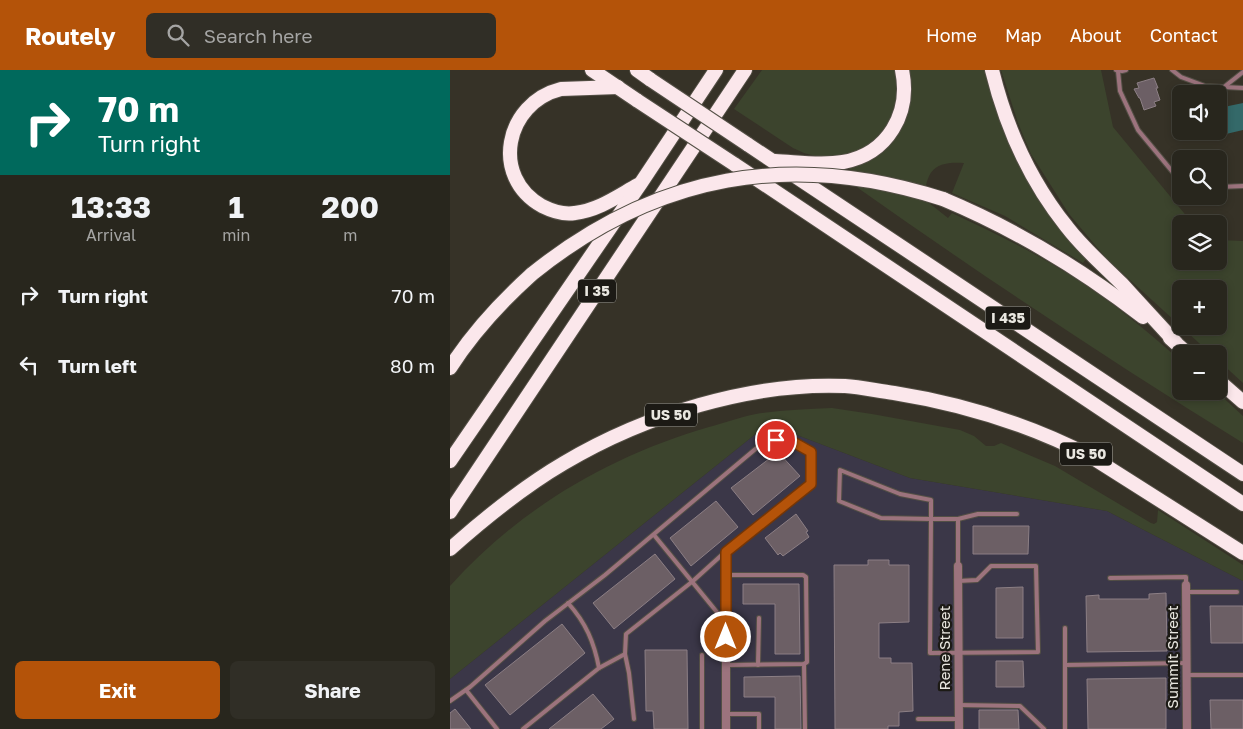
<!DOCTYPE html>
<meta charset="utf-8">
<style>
:root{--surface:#28261d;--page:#302e26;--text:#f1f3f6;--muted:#a5a5a4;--line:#44433b;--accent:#b45309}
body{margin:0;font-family:"Golos Text",sans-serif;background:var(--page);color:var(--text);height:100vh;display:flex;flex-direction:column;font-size:19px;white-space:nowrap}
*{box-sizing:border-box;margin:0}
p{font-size:16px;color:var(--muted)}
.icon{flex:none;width:28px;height:28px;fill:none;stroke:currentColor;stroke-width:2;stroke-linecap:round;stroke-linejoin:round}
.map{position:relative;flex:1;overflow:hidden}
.details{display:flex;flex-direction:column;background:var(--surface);width:450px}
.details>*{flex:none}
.banner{background:#00695c;color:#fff;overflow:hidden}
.controls{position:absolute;left:722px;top:15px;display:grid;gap:10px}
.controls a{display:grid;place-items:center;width:55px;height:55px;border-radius:8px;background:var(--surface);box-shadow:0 2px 8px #0003,0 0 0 1px var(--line);font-size:25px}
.pin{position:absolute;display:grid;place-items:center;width:42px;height:42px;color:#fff;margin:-21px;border:2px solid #fff;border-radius:50%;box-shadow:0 1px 5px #0007}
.me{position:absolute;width:55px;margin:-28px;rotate:0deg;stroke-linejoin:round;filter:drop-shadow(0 0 4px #0008)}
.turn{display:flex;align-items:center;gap:18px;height:105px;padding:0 15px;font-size:22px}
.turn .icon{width:65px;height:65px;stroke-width:2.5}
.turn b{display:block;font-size:35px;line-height:42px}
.eta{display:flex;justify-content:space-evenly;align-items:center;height:85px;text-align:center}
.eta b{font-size:30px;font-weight:700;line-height:35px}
.action{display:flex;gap:10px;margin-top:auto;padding:10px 15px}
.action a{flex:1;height:58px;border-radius:8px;background:var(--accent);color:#fff;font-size:20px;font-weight:700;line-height:58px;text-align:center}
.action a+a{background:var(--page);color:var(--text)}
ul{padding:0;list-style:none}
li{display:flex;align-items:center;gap:15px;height:70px;padding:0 15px}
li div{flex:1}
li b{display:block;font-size:19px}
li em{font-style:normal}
header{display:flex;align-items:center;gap:30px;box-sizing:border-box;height:70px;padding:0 25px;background:var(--accent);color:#fff}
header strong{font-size:24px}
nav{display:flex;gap:28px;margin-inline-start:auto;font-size:18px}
.search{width:350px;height:45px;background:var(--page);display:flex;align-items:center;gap:12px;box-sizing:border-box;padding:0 18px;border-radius:8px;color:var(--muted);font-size:19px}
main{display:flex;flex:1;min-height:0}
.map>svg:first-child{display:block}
.commercial{fill:#3b3748}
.green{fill:#3c442d;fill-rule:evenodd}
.water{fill:#346969}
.building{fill:#6c5f65;stroke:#8c7f85}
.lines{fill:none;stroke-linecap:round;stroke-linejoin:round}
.service-casing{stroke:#534f45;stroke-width:6}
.minor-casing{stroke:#534f45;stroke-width:10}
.motorway-casing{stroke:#534f45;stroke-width:16}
.service{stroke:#9c737d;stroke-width:4}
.minor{stroke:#9c737d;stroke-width:8}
.motorway{stroke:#fbe7eb;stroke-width:14}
.motorway-bridge-casing{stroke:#534f45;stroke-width:16;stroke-linecap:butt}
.motorway-bridge{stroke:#fbe7eb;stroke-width:14}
.route-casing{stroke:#753606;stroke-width:12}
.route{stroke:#b45309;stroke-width:9}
.labels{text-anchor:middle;stroke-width:4.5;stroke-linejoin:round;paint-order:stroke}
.shield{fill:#1c1a15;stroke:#acaaa3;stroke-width:1}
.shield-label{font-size:14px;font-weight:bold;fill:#e9e7e0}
.street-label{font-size:15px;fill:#e9e7e0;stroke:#1c1a15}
</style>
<header>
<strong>Routely</strong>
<div class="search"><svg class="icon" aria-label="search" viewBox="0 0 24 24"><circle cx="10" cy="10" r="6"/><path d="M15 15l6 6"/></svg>Search here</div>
<nav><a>Home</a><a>Map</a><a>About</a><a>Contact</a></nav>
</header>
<main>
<section class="details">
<div class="banner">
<div class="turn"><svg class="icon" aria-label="right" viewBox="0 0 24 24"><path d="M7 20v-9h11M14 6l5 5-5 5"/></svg><div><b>70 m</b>Turn right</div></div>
</div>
<div class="eta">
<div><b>13:33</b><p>Arrival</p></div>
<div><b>1</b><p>min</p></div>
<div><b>200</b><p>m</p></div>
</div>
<ul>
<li><svg class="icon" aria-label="right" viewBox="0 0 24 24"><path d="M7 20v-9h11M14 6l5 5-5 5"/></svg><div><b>Turn right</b></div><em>70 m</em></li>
<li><svg class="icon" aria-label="left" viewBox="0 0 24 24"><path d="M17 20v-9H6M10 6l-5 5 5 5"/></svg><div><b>Turn left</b></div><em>80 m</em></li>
</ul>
<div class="action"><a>Exit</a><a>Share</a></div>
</section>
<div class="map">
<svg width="793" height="659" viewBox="0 0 793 659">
<rect width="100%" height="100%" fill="#363227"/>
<path class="commercial" d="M318 354 460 408 657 441 793 511V659H0V609Z"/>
<g class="green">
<path d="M312 0H445L447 5 448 26 445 43 438 58 414 79 384 88 369 87 354 83 343 78 284 39Z"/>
<path d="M457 0H536L585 123 604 151 636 189 633 193 555 146 502 123 514 93C483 91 477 101 474 129L498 148 502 143C542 162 582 181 620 205 660 230 696 260 731 291V321H766L793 346V373C662 292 534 207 408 118L399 98C419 89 448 75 453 51 456 35 456 17 457 0Z"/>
<path d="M551 0H651L663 57 743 154H731V191H769V170L793 171V313L769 291V284H761L656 188 619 144 581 84 568 53ZM731 219H769V256H731Z"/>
<path d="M382 338 422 344 510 360 524 366 536 376H544L551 373 605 396 701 453 704 454 707 452 708 440 793 495V511L657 441 460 408 318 354 0 609V516C69 439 159 386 259 357 274 353 290 347 306 344 331 340 357 339 382 338Z"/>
</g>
<path class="water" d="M793 33V60L776 64 769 61V38Z"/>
<g class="building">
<path d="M704 8 708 18H706L710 30 704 32 706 36 694 40 690 28H689L684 19 689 18 687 13Z"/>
<path d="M328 382 350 406 303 445 281 418Z"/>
<path d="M266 431 288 457 241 496 220 468Z"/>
<path d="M346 444 358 461 356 462 359 467 333 486 330 483 328 485 315 468Z"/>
<path d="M523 456H579L578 484H523Z"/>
<path d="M205 484 225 509 164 559 143 533Z"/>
<path d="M418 490H439V495H459V552L429 553V588H441V593H462L463 641 449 642V656H438V659H385L384 495H418Z"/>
<path d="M293 514H349L350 584H325V534H293Z"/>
<path d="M573 517V568H546V518Z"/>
<path d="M716 523 717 581 637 582 636 526 649 525V529H699V524Z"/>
<path d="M760 536H793V573H761Z"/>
<path d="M112 554 135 583 60 645 35 615Z"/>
<path d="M195 580H237L238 659H204L203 641H196Z"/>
<path d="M546 591H573L574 617H546Z"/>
<path d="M350 606 351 659H325V627H294V607Z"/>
<path d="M716 608V659H638L637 609Z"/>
<path d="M143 624 164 649 151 659H99Z"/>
<path d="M760 630H793V659H761Z"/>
<path d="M5 639 21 659H0V643Z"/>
<path d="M529 640H568L569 659H529Z"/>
</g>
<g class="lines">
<g class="service-casing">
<g id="service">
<path d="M666 0 672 1 676 0"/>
<path d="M722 0 731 7 755 16 793 18"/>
<path d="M668 1 670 21 688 60 731 112"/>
<path d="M774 17 793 2"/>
<path d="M769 117 793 116"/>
<path d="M508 449H481V430L450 424 390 400 389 431 431 448 481 449 480 583 588 582 586 496H541L527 510 508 511"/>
<path d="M204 465 275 552"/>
<path d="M508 496V449L528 444H567"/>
<path d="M276 505H353L356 507 357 592 354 594 277 595"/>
<path d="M660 508 736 507V515"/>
<path d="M736 522H787"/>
<path d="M615 558V659"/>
<path d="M175 584 179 603 184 649"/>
<path d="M354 594 355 659"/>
<path d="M308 595 309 548"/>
<path d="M615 595 737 593"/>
<path d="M149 598 175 584 176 564 243 511 275 482"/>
<path d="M737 605H793"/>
<path d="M16 620 47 659"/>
<path d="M0 631 20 617 95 551 155 505 315 371 336 368 361 383V414L275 482 276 500"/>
<path d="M509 635 570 636 594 659"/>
<path d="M276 644H309V659"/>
<path d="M468 649H509"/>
<path d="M73 659 149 598C144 572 136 553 118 533"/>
<path d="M252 659V585"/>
</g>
</g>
<g class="minor-casing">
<g id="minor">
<path d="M508 496 509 659"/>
<path d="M276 500V659"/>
<path d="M736 515 737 659"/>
</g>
</g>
<g class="motorway-casing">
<g id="motorway">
<path d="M142 0 188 31"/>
<path d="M187 0 201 10"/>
<path d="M542 0C556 57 580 111 617 157 633 178 653 195 672 214 690 234 708 253 726 273"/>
<path d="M168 17 111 19C55 33 40 107 92 136 102 141 114 145 125 143 149 140 168 126 188 115"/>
<path d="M297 74 793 404"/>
<path d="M325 91C347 92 371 96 393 92 438 84 461 43 452 0"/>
<path d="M284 94 793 434"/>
<path d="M493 129C565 159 631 199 693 247"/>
<path d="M720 268 738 284"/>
<path d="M0 298C23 262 51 232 82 204"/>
<path d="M769 311 793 332"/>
<path d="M0 391 191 113 266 0"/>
<path d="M0 442 295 0"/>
<path d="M0 479C36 447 73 417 114 393 195 345 301 312 395 316 411 317 428 321 444 323 513 334 578 354 640 386L793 483"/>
</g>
</g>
<use href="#service" class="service"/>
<use href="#minor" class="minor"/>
<use href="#motorway" class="motorway"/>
<g class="motorway-bridge-casing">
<g id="motorway-bridge">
<path d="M201 10 297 74"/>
<path d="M188 31 284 94"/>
<path d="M82 204C206 104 341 80 493 129"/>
</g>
</g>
<use href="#motorway-bridge" class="motorway-bridge"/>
</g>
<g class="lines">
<g class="route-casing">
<path id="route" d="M276 567V482L361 414V382L336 368 326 370"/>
</g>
<use href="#route" class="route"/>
</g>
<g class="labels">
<g class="shield">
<rect x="128" y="209.5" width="38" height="23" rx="4"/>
<rect x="535.5" y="236.5" width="45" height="23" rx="4"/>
<rect x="195" y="333.5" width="52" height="23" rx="4"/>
<rect x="610" y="372.5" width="52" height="23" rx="4"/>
</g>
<g class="shield-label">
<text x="147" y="226">I 35</text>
<text x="558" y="253">I 435</text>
<text x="221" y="350">US 50</text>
<text x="636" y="389">US 50</text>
</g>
<g class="street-label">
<text transform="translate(495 578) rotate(-90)" y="5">Rene Street</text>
<text transform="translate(723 587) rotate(-90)" y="5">Summit Street</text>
</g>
</g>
</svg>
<div class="controls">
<a><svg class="icon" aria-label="sound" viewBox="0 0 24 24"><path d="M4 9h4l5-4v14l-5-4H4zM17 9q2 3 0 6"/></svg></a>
<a><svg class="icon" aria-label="search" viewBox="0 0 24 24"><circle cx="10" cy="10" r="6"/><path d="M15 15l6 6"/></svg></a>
<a><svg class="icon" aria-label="layers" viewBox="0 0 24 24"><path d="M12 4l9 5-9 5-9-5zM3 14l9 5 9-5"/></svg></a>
<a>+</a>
<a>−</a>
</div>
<div class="pin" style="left:326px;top:370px;background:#d93025"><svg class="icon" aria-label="arrive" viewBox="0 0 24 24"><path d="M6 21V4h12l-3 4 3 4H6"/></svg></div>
<svg class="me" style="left:276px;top:567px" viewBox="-20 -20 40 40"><circle r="17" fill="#b45309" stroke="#fff" stroke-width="3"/><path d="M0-11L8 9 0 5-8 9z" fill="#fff"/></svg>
</div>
</main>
